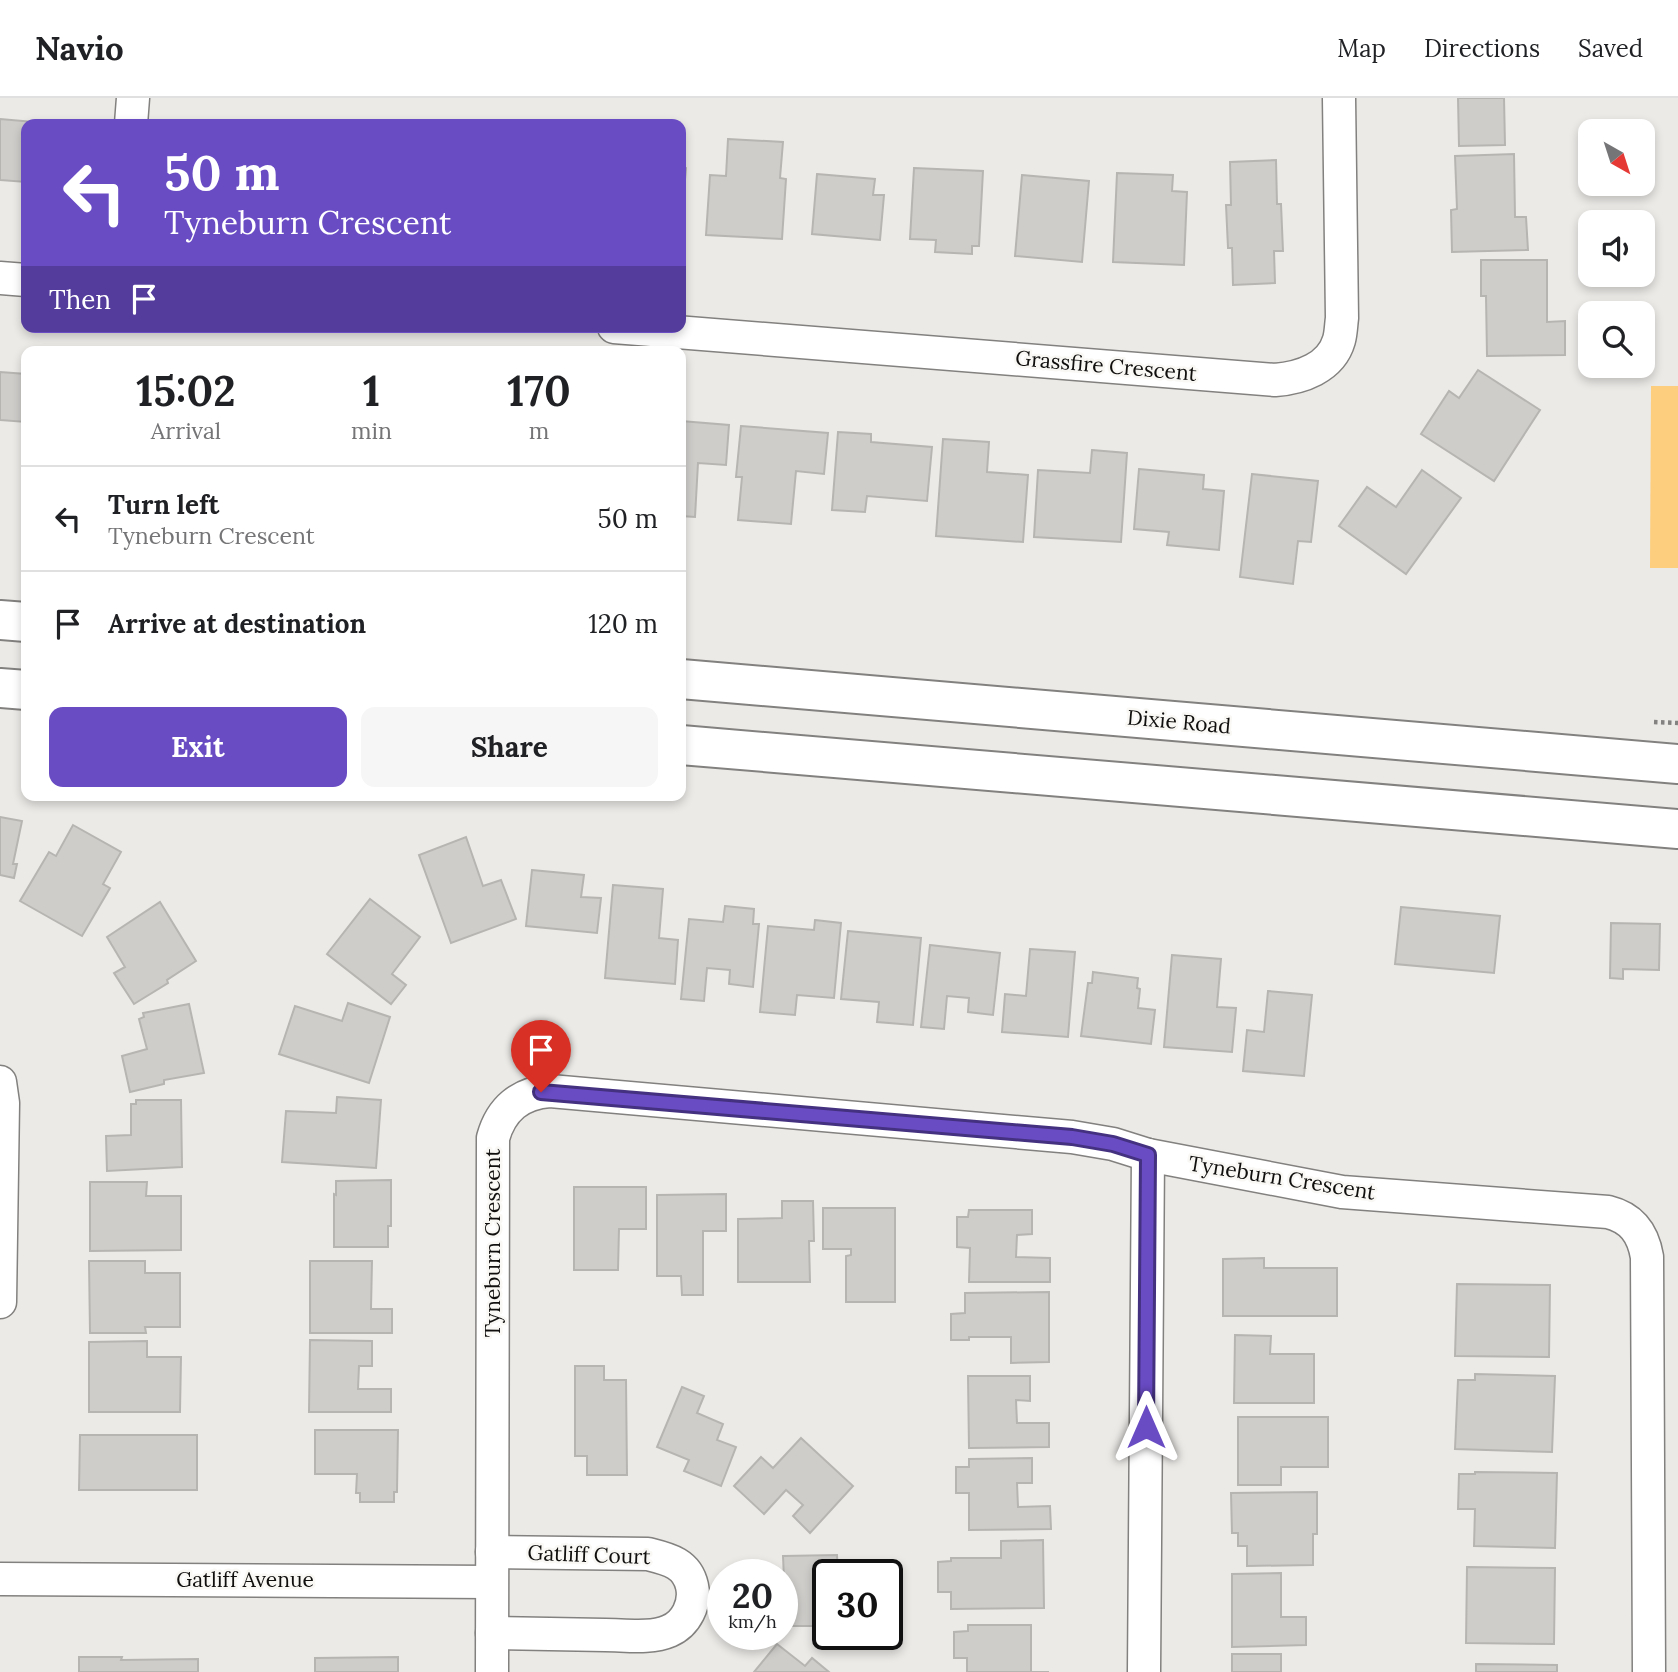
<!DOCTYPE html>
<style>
:root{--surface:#fff;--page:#f6f6f6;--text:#202124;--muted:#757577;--line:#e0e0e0;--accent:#694bc4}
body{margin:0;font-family:Lora,serif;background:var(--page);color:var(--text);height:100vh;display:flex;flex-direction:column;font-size:26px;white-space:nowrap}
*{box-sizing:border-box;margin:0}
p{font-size:23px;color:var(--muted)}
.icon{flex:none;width:38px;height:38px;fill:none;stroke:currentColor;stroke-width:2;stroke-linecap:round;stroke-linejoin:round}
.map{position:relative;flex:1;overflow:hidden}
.side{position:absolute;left:21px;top:248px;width:665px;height:455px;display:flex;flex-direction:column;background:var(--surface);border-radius:14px;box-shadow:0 4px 10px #0003}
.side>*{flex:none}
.banner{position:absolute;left:21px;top:21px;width:665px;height:214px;border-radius:14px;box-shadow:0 4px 10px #0003;background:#694bc4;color:#fff;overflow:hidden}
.needle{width:46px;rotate:141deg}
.tools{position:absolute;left:1578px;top:21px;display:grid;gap:14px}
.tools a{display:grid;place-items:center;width:77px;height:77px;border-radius:14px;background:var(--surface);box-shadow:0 4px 10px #0003;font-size:35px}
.speed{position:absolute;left:707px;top:1461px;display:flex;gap:14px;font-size:35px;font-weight:700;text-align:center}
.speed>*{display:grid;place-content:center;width:91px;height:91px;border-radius:50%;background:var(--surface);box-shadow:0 4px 10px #0003;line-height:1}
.speed small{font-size:18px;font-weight:400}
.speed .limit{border:4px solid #111;border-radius:10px;background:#fff;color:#111}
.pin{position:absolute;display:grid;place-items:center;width:60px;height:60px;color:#fff;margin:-72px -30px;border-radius:50% 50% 50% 0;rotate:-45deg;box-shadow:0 0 7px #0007}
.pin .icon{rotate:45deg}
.me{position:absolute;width:77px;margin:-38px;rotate:0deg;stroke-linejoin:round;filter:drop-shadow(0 0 5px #0008)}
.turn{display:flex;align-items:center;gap:24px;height:147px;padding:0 28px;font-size:32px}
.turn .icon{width:91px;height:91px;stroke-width:2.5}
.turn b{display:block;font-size:49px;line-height:60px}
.then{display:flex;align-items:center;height:66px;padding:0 28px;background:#0003;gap:14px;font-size:26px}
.eta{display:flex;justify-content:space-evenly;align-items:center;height:119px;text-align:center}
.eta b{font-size:42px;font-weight:800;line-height:49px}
.primary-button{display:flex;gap:14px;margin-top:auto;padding:14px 28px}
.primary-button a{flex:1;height:80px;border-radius:14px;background:var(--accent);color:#fff;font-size:28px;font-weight:800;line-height:80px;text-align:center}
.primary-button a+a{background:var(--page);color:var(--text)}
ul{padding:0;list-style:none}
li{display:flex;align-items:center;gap:21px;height:105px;padding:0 28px;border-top:2px solid var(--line)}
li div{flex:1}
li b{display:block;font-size:26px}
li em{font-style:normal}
header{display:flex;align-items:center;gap:42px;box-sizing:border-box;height:98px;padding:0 35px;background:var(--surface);border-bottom:2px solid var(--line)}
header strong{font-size:33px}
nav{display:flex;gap:38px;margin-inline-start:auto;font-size:24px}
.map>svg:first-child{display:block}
.green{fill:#fdce7e}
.building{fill:#cecdca;stroke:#b7b5b2;stroke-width:2}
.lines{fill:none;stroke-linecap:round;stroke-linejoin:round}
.street-casing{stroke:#83817f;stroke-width:35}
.secondary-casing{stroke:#83817f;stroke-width:42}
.path{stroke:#838280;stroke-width:4.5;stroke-dasharray:3.5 3.5;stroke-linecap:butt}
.street{stroke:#fff;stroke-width:32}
.secondary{stroke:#fff;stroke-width:38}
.route-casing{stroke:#44317f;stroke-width:18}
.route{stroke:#694bc4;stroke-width:12}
.labels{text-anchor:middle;stroke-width:5;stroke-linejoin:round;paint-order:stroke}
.street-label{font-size:21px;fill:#100f0e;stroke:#f9f8f5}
</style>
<header>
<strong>Navio</strong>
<nav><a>Map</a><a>Directions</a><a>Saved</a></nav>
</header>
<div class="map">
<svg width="1678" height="1574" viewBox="0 0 1678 1574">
<rect width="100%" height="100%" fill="#eceae7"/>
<path class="green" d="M1651 288H1678V470H1650Z"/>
<g class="building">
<path d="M1458 0H1504L1505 47 1459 48Z"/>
<path d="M0 21 57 26H26V84L0 82Z"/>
<path d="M728 41 783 44 780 80 786 81 782 141 706 137 710 77 726 78Z"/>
<path d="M1514 56 1515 119H1526L1528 152 1452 154 1451 112 1457 111 1455 58Z"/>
<path d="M1276 62 1277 106H1281L1283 153H1274L1275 185 1233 187 1232 150H1228L1226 107H1231L1230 64Z"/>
<path d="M681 69 686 70 681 128Z"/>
<path d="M914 70 983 73 979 148H972V156L935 154 936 142 910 141Z"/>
<path d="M1117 75 1173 77 1172 93 1187 94 1184 167 1113 164Z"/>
<path d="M817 76 875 81 873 97H884L880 142 812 136Z"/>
<path d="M1022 77 1089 83 1082 164 1015 158Z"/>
<path d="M1481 162H1547V224L1565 223V257L1487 258 1486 198H1481Z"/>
<path d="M1478 272 1540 312 1494 383 1421 336 1449 293 1459 300Z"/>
<path d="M0 274 26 276V324L0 322Z"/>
<path d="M681 323 729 327 726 367 698 365 695 419 681 418Z"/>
<path d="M741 328 828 335 824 376 796 373 791 426 738 422 742 379H736Z"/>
<path d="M838 334 871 336V344L932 349 927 403 867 398 865 414 832 412Z"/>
<path d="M943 341 989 344 987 374 1028 377 1023 444 936 438Z"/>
<path d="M1092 352 1127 355 1121 444 1034 439 1038 372 1090 375Z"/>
<path d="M1139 371 1204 377 1203 391 1224 393 1219 452 1167 447 1169 434 1134 431Z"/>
<path d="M1422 372 1461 400 1406 476 1339 428 1367 389 1396 409Z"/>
<path d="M1252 376 1318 383 1311 444 1298 443 1293 486 1240 479Z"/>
<path d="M0 719 22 723 13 766H17L14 780 0 777Z"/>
<path d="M73 727 121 754 103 786 110 790 82 838 20 803 49 754 56 758Z"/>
<path d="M466 739 483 788 501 782 516 821 451 845 419 757Z"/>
<path d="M532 772 584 777 581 799 601 800 597 835 526 828Z"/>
<path d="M613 787 663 791 659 840 678 842 675 886 605 880Z"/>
<path d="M370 801 420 839 392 876 406 887 391 906 327 856Z"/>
<path d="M160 804 196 863 167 882 168 885 134 906 114 875 125 869 107 839Z"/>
<path d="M725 808 754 811 753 826H759L753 889 729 886 730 872 707 870 704 903 681 901 689 821 723 824Z"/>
<path d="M1401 809 1500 818 1494 875 1395 866Z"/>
<path d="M815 822 841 825 834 900 797 897 795 917 760 914 768 828 814 832Z"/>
<path d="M1611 825 1660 826 1659 872 1623 871V881L1610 880Z"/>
<path d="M848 833 921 840 913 927 877 924 879 904 841 901Z"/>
<path d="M930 847 1000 855 993 917 968 914 969 900 947 898 944 931 921 929Z"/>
<path d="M1030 851 1075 854 1068 939 1002 934 1005 896 1026 898Z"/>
<path d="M1172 857 1221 861 1217 909 1236 910 1232 954 1164 949Z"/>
<path d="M1093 874 1138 880 1137 890 1140 891 1138 910 1155 912 1151 946 1081 938 1088 885H1092Z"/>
<path d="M1268 893 1312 897 1304 978 1243 973 1247 932 1264 934Z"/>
<path d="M348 905 390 919 369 985 279 956 295 908 342 923Z"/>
<path d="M189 906 204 975 164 982V986L130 994 122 958 147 951 139 921 144 919 143 915Z"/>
<path d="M337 999 381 1002 376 1070 282 1064 286 1013 336 1015Z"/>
<path d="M136 1002H181L182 1069 107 1073 106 1038 131 1037V1006H136Z"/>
<path d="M391 1082V1128H388V1149H334V1096L336 1097V1083Z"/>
<path d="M90 1084H147L146 1098H181V1152L90 1153Z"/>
<path d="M574 1089H646V1131H619L618 1172H574Z"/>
<path d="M726 1096V1133H703V1197H682L681 1178H657V1097Z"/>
<path d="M782 1103H813L814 1143H809L810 1184H738V1121L782 1120Z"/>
<path d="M823 1110H895V1204H846V1158L851 1157V1151H823Z"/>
<path d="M969 1112H1032V1136L1017 1137 1016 1159 1050 1160V1184H969L970 1150 957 1149V1119H968Z"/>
<path d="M1264 1160V1170H1337V1218H1223V1161Z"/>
<path d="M89 1163H145V1175H180V1229H145L146 1235H90Z"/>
<path d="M310 1163H372L371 1211H392V1235H310Z"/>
<path d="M1457 1186 1550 1187 1549 1259 1455 1258Z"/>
<path d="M1049 1194V1264L1011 1265V1239H969V1242H951V1216L965 1215V1195Z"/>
<path d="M1235 1237 1271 1238 1270 1256H1314V1305H1234Z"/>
<path d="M310 1242 372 1243V1268H359L358 1291H391V1314H309Z"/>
<path d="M147 1243V1259H181L180 1314H89V1244Z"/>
<path d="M575 1268H604V1282H626L627 1377H587V1358H575Z"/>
<path d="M1475 1276 1555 1278 1552 1354 1455 1351 1458 1282H1475Z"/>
<path d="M968 1278H1030V1303L1016 1302 1017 1325H1049V1349L969 1350Z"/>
<path d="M682 1289 704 1298 697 1315 723 1326 717 1342 736 1349 721 1388 684 1373 689 1362 657 1349Z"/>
<path d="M1238 1319H1328V1369H1281V1387H1238Z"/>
<path d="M315 1332H398L397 1394H394V1404H360V1395H356L357 1376H315Z"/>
<path d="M80 1337H197V1392H79Z"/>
<path d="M801 1340 853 1388 810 1435 793 1418 803 1407 786 1392 764 1416 734 1388 761 1359 773 1370Z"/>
<path d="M1032 1360V1385H1017L1018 1409 1050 1408 1051 1431 969 1432V1395H956V1369H969V1361Z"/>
<path d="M1475 1374 1557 1375 1555 1450 1474 1448 1475 1411H1458L1459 1376H1475Z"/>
<path d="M1317 1394V1436H1313V1467L1247 1468V1448H1238V1435H1232L1231 1395Z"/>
<path d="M1043 1442 1044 1510 951 1511V1494H938V1464L951 1463V1460H1001V1443Z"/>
<path d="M837 1457 838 1477H828L826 1528H786L783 1458Z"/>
<path d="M1467 1469 1555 1470 1554 1546 1466 1545Z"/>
<path d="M1281 1475V1519H1306V1547L1232 1549V1476Z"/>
<path d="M968 1527H1031V1574H1049H967V1560H954V1534L968 1533Z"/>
<path d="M777 1546 805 1568 812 1560 829 1574H754Z"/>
<rect x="1232" y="1556" width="49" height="18"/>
<path d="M79 1559H122L121 1562 198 1561V1574H79Z"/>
<path d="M398 1559V1574H315V1560Z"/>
<path d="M1476 1566 1557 1567V1574H1476Z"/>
</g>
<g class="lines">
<g class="street-casing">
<g id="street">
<path d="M131 26 133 0"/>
<path d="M0 180 26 182"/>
<path d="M614 229 1275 282C1301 280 1331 270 1339 242 1341 235 1341 227 1342 220L1339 0"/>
<path d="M0 984 3 1005 0 1204"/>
<path d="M0 1481 491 1484"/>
<path d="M492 1535C529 1536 567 1536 605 1537 625 1537 651 1541 669 1533 686 1526 696 1506 692 1488 687 1465 668 1461 648 1456L492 1454"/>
<path d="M492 1574 493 1040C501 1011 520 995 550 993L1072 1039 1113 1046 1148 1057 1342 1094 1608 1114C1632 1120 1643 1135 1647 1159L1649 1574"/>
<path d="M1144 1574 1148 1057"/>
</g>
</g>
<g class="secondary-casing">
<g id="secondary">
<path d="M0 522 26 524"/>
<path d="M681 581 1678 666"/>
<path d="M0 590 26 592"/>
<path d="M681 647 1678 731"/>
</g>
</g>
<path class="path" d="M1654 624 1678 625"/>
<use href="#street" class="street"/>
<use href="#secondary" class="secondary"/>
</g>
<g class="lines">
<g class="route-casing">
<path id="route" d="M541 994 1072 1039 1113 1046 1148 1057 1146 1329"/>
</g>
<use href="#route" class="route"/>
</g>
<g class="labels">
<g class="street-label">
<text transform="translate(1106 268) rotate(5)" y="7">Grassfire Crescent</text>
<text transform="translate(1179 624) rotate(5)" y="7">Dixie Road</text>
<text transform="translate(1282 1080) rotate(9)" y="7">Tyneburn Crescent</text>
<text transform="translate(493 1145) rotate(-90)" y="7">Tyneburn Crescent</text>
<text transform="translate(589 1457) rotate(2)" y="7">Gatliff Court</text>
<text x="245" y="1489">Gatliff Avenue</text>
</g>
</g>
</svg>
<div class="tools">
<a><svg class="needle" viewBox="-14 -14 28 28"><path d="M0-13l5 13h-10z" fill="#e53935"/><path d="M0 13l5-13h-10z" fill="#757577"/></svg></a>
<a><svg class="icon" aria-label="sound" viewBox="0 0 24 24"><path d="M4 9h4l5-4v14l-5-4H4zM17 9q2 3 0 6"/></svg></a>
<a><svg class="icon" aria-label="search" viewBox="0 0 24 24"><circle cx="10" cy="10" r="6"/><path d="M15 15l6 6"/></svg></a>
</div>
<div class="speed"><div>20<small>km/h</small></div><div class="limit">30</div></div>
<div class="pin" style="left:541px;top:994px;background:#d93025"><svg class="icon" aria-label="arrive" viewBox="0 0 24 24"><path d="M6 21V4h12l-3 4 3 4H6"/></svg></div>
<svg class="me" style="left:1146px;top:1329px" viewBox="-20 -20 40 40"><path d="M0-17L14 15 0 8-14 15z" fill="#694bc4" stroke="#fff" stroke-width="4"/></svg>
<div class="banner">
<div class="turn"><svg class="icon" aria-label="left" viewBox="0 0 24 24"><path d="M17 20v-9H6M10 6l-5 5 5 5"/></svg><div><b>50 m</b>Tyneburn Crescent</div></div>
<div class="then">Then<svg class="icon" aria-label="arrive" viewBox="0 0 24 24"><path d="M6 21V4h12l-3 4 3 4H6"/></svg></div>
</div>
<section class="side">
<div class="eta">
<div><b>15:02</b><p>Arrival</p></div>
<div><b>1</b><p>min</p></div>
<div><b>170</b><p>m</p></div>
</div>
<ul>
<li><svg class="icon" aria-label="left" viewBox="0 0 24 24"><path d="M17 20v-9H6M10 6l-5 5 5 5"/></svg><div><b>Turn left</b><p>Tyneburn Crescent</p></div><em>50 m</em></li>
<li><svg class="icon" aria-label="arrive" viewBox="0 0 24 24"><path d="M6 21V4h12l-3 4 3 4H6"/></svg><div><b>Arrive at destination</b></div><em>120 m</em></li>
</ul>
<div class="primary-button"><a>Exit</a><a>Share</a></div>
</section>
</div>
